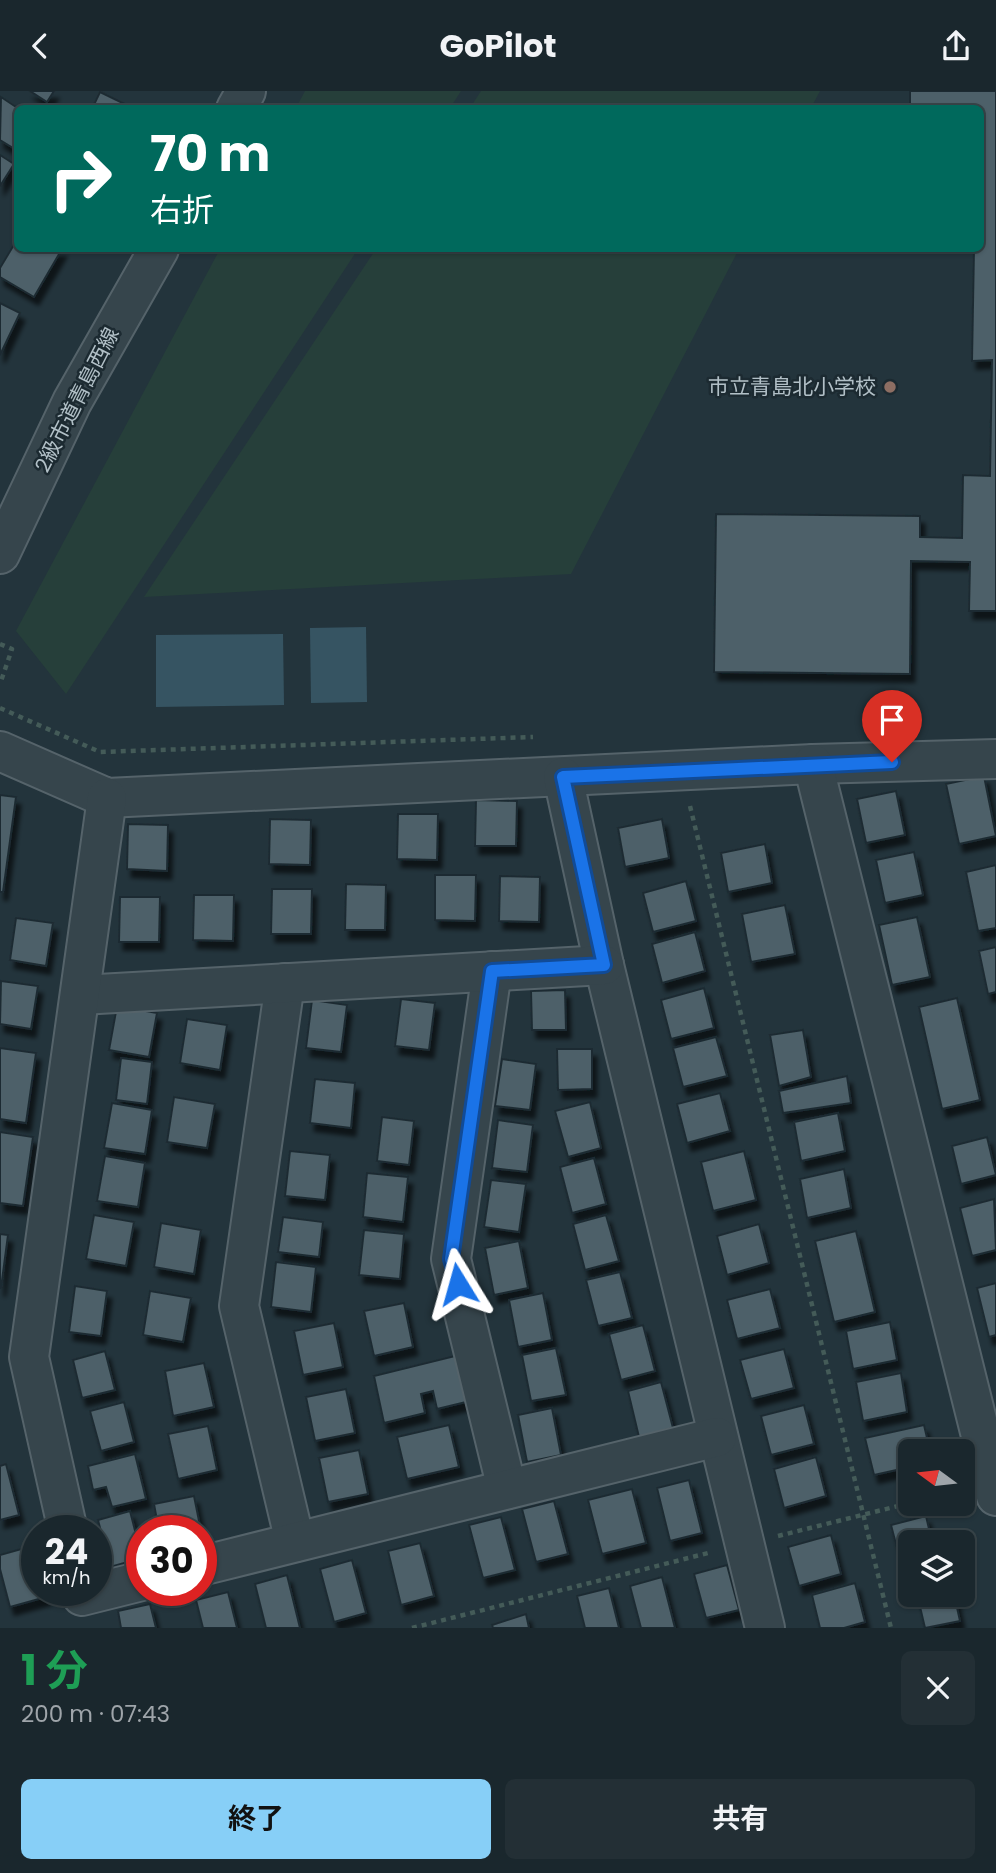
<!DOCTYPE html>
<html lang="ja">
<meta charset="utf-8">
<style>
:root{--surface:#1a272d;--page:#232f35;--text:#f1f3f6;--muted:#9fa5aa;--line:#384449;--accent:#87cff7}
body{margin:0;font-family:Poppins,"Noto Sans JP",sans-serif;background:var(--page);color:var(--text);height:100vh;display:flex;flex-direction:column;font-size:26px;white-space:nowrap}
*{box-sizing:border-box;margin:0}
p{font-size:23px;color:var(--muted)}
.icon{flex:none;width:38px;height:38px;fill:none;stroke:currentColor;stroke-width:2;stroke-linecap:round;stroke-linejoin:round}
.map{position:relative;height:1537px;overflow:hidden}
.details{display:flex;flex-direction:column;background:var(--surface);flex:1}
.details>*{flex:none}
.hud{position:absolute;left:14px;top:14px;width:970px;height:147px;border-radius:10px;box-shadow:0 2px 5px #0004,0 0 0 2px var(--line);background:#00695c;color:#fff;overflow:hidden}
.needle{width:46px;rotate:285deg}
.tools{position:absolute;left:898px;top:1348px;display:grid;gap:14px}
.tools a{display:grid;place-items:center;width:77px;height:77px;border-radius:10px;background:var(--surface);box-shadow:0 2px 5px #0004,0 0 0 2px var(--line);font-size:35px}
.speed{position:absolute;left:21px;top:1424px;display:flex;gap:14px;font-size:35px;font-weight:700;text-align:center}
.speed>*{display:grid;place-content:center;width:91px;height:91px;border-radius:50%;background:var(--surface);box-shadow:0 2px 5px #0004,0 0 0 2px var(--line);line-height:1}
.speed small{font-size:18px;font-weight:400}
.speed .limit{border:10px solid #d22;background:#fff;color:#111}
.pin{position:absolute;display:grid;place-items:center;width:60px;height:60px;color:#fff;margin:-72px -30px;border-radius:50% 50% 50% 0;rotate:-45deg;box-shadow:0 0 7px #0007}
.pin .icon{rotate:45deg}
.me{position:absolute;width:77px;margin:-38px;rotate:352deg;stroke-linejoin:round;filter:drop-shadow(0 0 5px #0008)}
.turn{display:flex;align-items:center;gap:24px;height:147px;padding:0 21px;font-size:32px}
.turn .icon{width:91px;height:91px;stroke-width:2.5}
.turn b{display:block;font-size:49px;line-height:60px}
.round{display:grid;place-items:center;flex:none;width:74px;height:74px;border-radius:10px;background:var(--page)}
.head{display:flex;align-items:center;justify-content:space-between;height:119px;padding:0 21px}
h1{font-size:42px;font-weight:700;line-height:52px;color:#1e9e55}
.cta{display:flex;gap:14px;margin-top:auto;padding:14px 21px}
.cta a{flex:1;height:80px;border-radius:10px;background:var(--accent);color:#111;font-size:28px;font-weight:700;line-height:80px;text-align:center}
.cta a+a{background:var(--page);color:var(--text)}
header{display:flex;justify-content:space-between;align-items:center;height:91px;padding:0 21px;background:var(--surface);font-size:32px;font-weight:700}
.map>svg:first-child{display:block}
.green{fill:#263f3a}
.water{fill:#365462}
.building{fill:#4e6169;stroke:#1e2c33;stroke-width:2;filter:url(#shadow)}
.lines{fill:none;stroke-linecap:round;stroke-linejoin:round}
.minor-casing{stroke:#55636a;stroke-width:42}
.path{stroke:#445b58;stroke-width:4.5;stroke-dasharray:5 5;stroke-linecap:butt}
.minor{stroke:#36454c;stroke-width:38}
.route-casing{stroke:#114b97;stroke-width:18}
.route{stroke:#1a73e8;stroke-width:12}
.education-dot{fill:#8d6e63;stroke:#1c2a31;stroke-width:2.5}
.labels{text-anchor:middle;stroke-width:5;stroke-linejoin:round;paint-order:stroke}
.poi-label{font-size:21px;fill:#b2c0c7;stroke:#1c2a31;text-anchor:end}
.street-label{font-size:21px;fill:#b2c0c7;stroke:#1c2a31}
</style>
<header><svg class="icon" aria-label="back" viewBox="0 0 24 24"><path d="M15 5l-7 7 7 7"/></svg>GoPilot<svg class="icon" aria-label="share" viewBox="0 0 24 24"><path d="M12 15V3M7 8l5-5 5 5M5 13v7h14v-7"/></svg></header>
<div class="map">
<svg width="996" height="1537" viewBox="0 0 996 1537">
<defs>
<filter id="shadow"><feDropShadow dx="4.5" dy="8" stdDeviation="2" flood-color="#0009"/></filter>
</defs>
<rect width="100%" height="100%" fill="#23343c"/>
<g class="green">
<path d="M305 0H461L450 17H296Z"/>
<path d="M481 0H820L811 17H470Z"/>
<path d="M220 158H358L66 603 16 540Z"/>
<path d="M376 158H739L571 483 144 506Z"/>
</g>
<g class="water">
<path d="M366 536 367 611 311 612 310 537Z"/>
<path d="M283 543 284 614 156 616V544Z"/>
</g>
<g class="building">
<path d="M30 0H54L47 11Z"/>
<path d="M910 0H996V520H969L970 471 911 470 910 583 714 581 716 423 920 425V446L962 447 963 384 990 385 992 269 972 270 974 158H980V18H910Z"/>
<path d="M100 1 135 18H92Z"/>
<path d="M1 6 19 18 18 60 0 49Z"/>
<path d="M0 64 14 73 0 95Z"/>
<path d="M18 147V158H62L34 206 0 186V177Z"/>
<path d="M0 212 20 222 0 264Z"/>
<path d="M984 685 996 745 959 753 946 693Z"/>
<path d="M896 700 905 744 866 752 857 708Z"/>
<path d="M0 704 16 706 3 801H0Z"/>
<path d="M476 709 517 710 516 755H475Z"/>
<path d="M398 723H438L437 769 397 768Z"/>
<path d="M270 728 311 729 310 774 269 773Z"/>
<path d="M662 728 669 767 625 776 618 737Z"/>
<path d="M128 733 168 734 167 780 127 778Z"/>
<path d="M765 753 772 792 728 801 721 762Z"/>
<path d="M914 761 923 804 885 812 876 769Z"/>
<path d="M996 774V837L978 840 966 781Z"/>
<path d="M435 784H476L475 830 435 829Z"/>
<path d="M500 785 540 786 539 831 499 830Z"/>
<path d="M686 790 696 830 653 841 643 802Z"/>
<path d="M346 793 386 794 385 839H345Z"/>
<path d="M272 798H312L311 843H271Z"/>
<path d="M194 804H234L233 850 193 849Z"/>
<path d="M120 806H160L159 851H119Z"/>
<path d="M785 814 795 863 751 871 742 823Z"/>
<path d="M917 826 930 886 892 894 879 834Z"/>
<path d="M16 827 53 832 46 875 10 869Z"/>
<path d="M695 841 705 880 662 892 652 853Z"/>
<path d="M996 856V901L988 903 979 860Z"/>
<path d="M1 890 38 895 31 938 0 933Z"/>
<path d="M704 897 714 937 671 948 661 909Z"/>
<path d="M565 899 566 939H532L531 900Z"/>
<path d="M957 907 980 1009 942 1018 919 916Z"/>
<path d="M401 908 435 912 429 959 395 955Z"/>
<path d="M312 909 347 914 341 961 306 957Z"/>
<path d="M117 915 157 922 149 966 109 959Z"/>
<path d="M187 928 227 934 220 979 180 972Z"/>
<path d="M803 939 811 986 779 995 770 944Z"/>
<path d="M716 946 727 985 683 996 673 957Z"/>
<path d="M0 957 36 962 26 1032 0 1028Z"/>
<path d="M557 958H592V998L558 999Z"/>
<path d="M121 967 152 971 147 1013 116 1009Z"/>
<path d="M502 968 536 973 530 1019 495 1015Z"/>
<path d="M847 985 851 1012 783 1022 779 1000Z"/>
<path d="M315 988 355 992 351 1037 310 1032Z"/>
<path d="M720 1002 730 1040 687 1052 677 1013Z"/>
<path d="M174 1006 215 1013 207 1057 167 1051Z"/>
<path d="M590 1011 601 1057 568 1066 555 1020Z"/>
<path d="M112 1012 152 1019 145 1063 104 1057Z"/>
<path d="M838 1022 845 1060 801 1070 794 1031Z"/>
<path d="M382 1026 414 1030 409 1074 377 1070Z"/>
<path d="M498 1029 533 1034 527 1081 492 1077Z"/>
<path d="M0 1041 33 1046 23 1115 0 1112Z"/>
<path d="M987 1046 996 1084 961 1093 952 1055Z"/>
<path d="M290 1060 330 1064 325 1109 285 1105Z"/>
<path d="M744 1060 756 1109 713 1120 701 1071Z"/>
<path d="M105 1065 145 1072 138 1116 97 1110Z"/>
<path d="M594 1067 606 1113 572 1122 560 1076Z"/>
<path d="M844 1078 851 1117 807 1127 800 1088Z"/>
<path d="M367 1082 408 1086 403 1131 363 1126Z"/>
<path d="M491 1089 526 1093 519 1141 484 1136Z"/>
<path d="M994 1108 996 1159 972 1165 960 1117Z"/>
<path d="M94 1124 134 1131 126 1175 86 1168Z"/>
<path d="M606 1124 619 1170 585 1179 573 1133Z"/>
<path d="M283 1126 323 1131 319 1166 278 1161Z"/>
<path d="M161 1132 201 1139 194 1183 154 1176Z"/>
<path d="M759 1133 769 1172 727 1184 717 1145Z"/>
<path d="M364 1139 404 1143 400 1188 359 1184Z"/>
<path d="M856 1140 875 1221 834 1231 815 1150Z"/>
<path d="M0 1143 8 1144 1 1197H0Z"/>
<path d="M519 1150 528 1197 494 1204 485 1157Z"/>
<path d="M276 1171 316 1176 311 1221 271 1216Z"/>
<path d="M620 1181 632 1227 598 1235 586 1189Z"/>
<path d="M996 1192V1244L989 1246 977 1197Z"/>
<path d="M75 1195 107 1200 101 1245 69 1241Z"/>
<path d="M770 1198 780 1237 737 1248 727 1209Z"/>
<path d="M150 1200 191 1207 183 1251 143 1244Z"/>
<path d="M543 1202 552 1249 518 1256 509 1209Z"/>
<path d="M404 1212 413 1256 374 1265 364 1220Z"/>
<path d="M890 1231 897 1269 853 1278 846 1240Z"/>
<path d="M334 1232 343 1276 303 1284 294 1240Z"/>
<path d="M643 1234 655 1280 621 1289 609 1243Z"/>
<path d="M556 1257 566 1304 531 1310 522 1264Z"/>
<path d="M784 1258 794 1297 751 1308 740 1269Z"/>
<path d="M105 1260 115 1299 82 1307 73 1269Z"/>
<path d="M455 1265 466 1311 437 1318 433 1300 421 1303 425 1322 384 1332 374 1285Z"/>
<path d="M204 1272 214 1316 173 1325 165 1280Z"/>
<path d="M901 1282 907 1321 863 1330 856 1291Z"/>
<path d="M661 1291 673 1337 639 1346 628 1300Z"/>
<path d="M346 1298 355 1342 315 1350 306 1306Z"/>
<path d="M124 1311 134 1351 101 1360 90 1320Z"/>
<path d="M804 1314 814 1353 771 1364 761 1325Z"/>
<path d="M552 1317 561 1364 527 1371 518 1324Z"/>
<path d="M449 1334 459 1376 407 1388 397 1346Z"/>
<path d="M924 1334 930 1360H910V1376L874 1384 865 1347Z"/>
<path d="M208 1335 217 1379 178 1388 168 1343Z"/>
<path d="M359 1359 368 1403 328 1411 319 1367Z"/>
<path d="M135 1363 146 1408 112 1416 106 1396 93 1399 88 1375Z"/>
<path d="M816 1366 826 1405 784 1417 774 1378Z"/>
<path d="M6 1373 19 1424 0 1429V1375Z"/>
<path d="M689 1389 702 1442 670 1450 657 1397Z"/>
<path d="M632 1398 646 1452 602 1463 588 1409Z"/>
<path d="M194 1405 201 1440H159L154 1413Z"/>
<path d="M554 1410 568 1463 536 1471 522 1418Z"/>
<path d="M130 1420 142 1467 110 1476 98 1429Z"/>
<path d="M926 1425 932 1451H910V1478L903 1480 891 1434Z"/>
<path d="M501 1426 515 1479 483 1487 469 1434Z"/>
<path d="M831 1444 841 1483 799 1495 788 1456Z"/>
<path d="M420 1452 434 1505 401 1514 388 1460Z"/>
<path d="M32 1455 37 1472V1500H44L46 1506 10 1516 0 1478V1464Z"/>
<path d="M352 1469 366 1522 334 1531 320 1478Z"/>
<path d="M727 1474 739 1519 706 1527 694 1483Z"/>
<path d="M287 1484 300 1537H266L255 1493Z"/>
<path d="M662 1486 675 1537H641L630 1495Z"/>
<path d="M855 1492 865 1531 844 1537H820L812 1504Z"/>
<path d="M609 1497 619 1537H585L577 1505Z"/>
<path d="M228 1501 237 1537H203L196 1509Z"/>
<path d="M917 1503H954L960 1530 925 1537Z"/>
<path d="M150 1513 156 1537H121L118 1520Z"/>
<path d="M526 1523 529 1537H493L492 1534Z"/>
</g>
<g class="lines">
<g class="minor-casing">
<g id="minor">
<path d="M236 18 246 0"/>
<path d="M0 463 72 311 159 158"/>
<path d="M0 660 107 707 813 673 996 668"/>
<path d="M813 673 996 1405"/>
<path d="M563 686 604 874 765 1537"/>
<path d="M492 880 451 1168 507 1398"/>
<path d="M285 892 239 1215 295 1451"/>
<path d="M81 904 604 874"/>
<path d="M68 1440 29 1266 107 707"/>
<path d="M201 1475 717 1346"/>
<path d="M82 1505 142 1490"/>
</g>
</g>
<g class="path">
<path d="M0 553 12 558 0 593"/>
<path d="M0 617 100 661 533 646"/>
<path d="M690 715 891 1537"/>
<path d="M778 1445 910 1412"/>
<path d="M412 1537 712 1461"/>
</g>
<use href="#minor" class="minor"/>
</g>
<g class="lines">
<g class="route-casing">
<path id="route" d="M458 1193 451 1168 492 880 604 874 563 686 892 671"/>
</g>
<use href="#route" class="route"/>
</g>
<circle class="education-dot" cx="890" cy="296" r="7"/>
<g class="labels">
<g class="poi-label">
<text x="876" y="303">市立青島北小学校</text>
</g>
<g class="street-label">
<text transform="translate(77 309) rotate(-63)" y="7">2級市道青島西線</text>
</g>
</g>
</svg>
<div class="tools">
<a><svg class="needle" viewBox="-14 -14 28 28"><path d="M0-13l5 13h-10z" fill="#e53935"/><path d="M0 13l5-13h-10z" fill="#9fa5aa"/></svg></a>
<a><svg class="icon" aria-label="layers" viewBox="0 0 24 24"><path d="M12 4l9 5-9 5-9-5zM3 14l9 5 9-5"/></svg></a>
</div>
<div class="speed"><div>24<small>km/h</small></div><div class="limit">30</div></div>
<div class="pin" style="left:892px;top:671px;background:#d93025"><svg class="icon" aria-label="arrive" viewBox="0 0 24 24"><path d="M6 21V4h12l-3 4 3 4H6"/></svg></div>
<svg class="me" style="left:458px;top:1193px" viewBox="-20 -20 40 40"><path d="M0-17L14 15 0 8-14 15z" fill="#1a73e8" stroke="#fff" stroke-width="4"/></svg>
<div class="hud">
<div class="turn"><svg class="icon" aria-label="right" viewBox="0 0 24 24"><path d="M7 20v-9h11M14 6l5 5-5 5"/></svg><div><b>70 m</b>右折</div></div>
</div>
</div>
<section class="details">
<div class="head"><div><h1>1 分</h1><p>200 m · 07:43</p></div><a class="round"><svg class="icon" aria-label="close" viewBox="0 0 24 24"><path d="M6 6l12 12M18 6L6 18"/></svg></a></div>
<div class="cta"><a>終了</a><a>共有</a></div>
</section>
